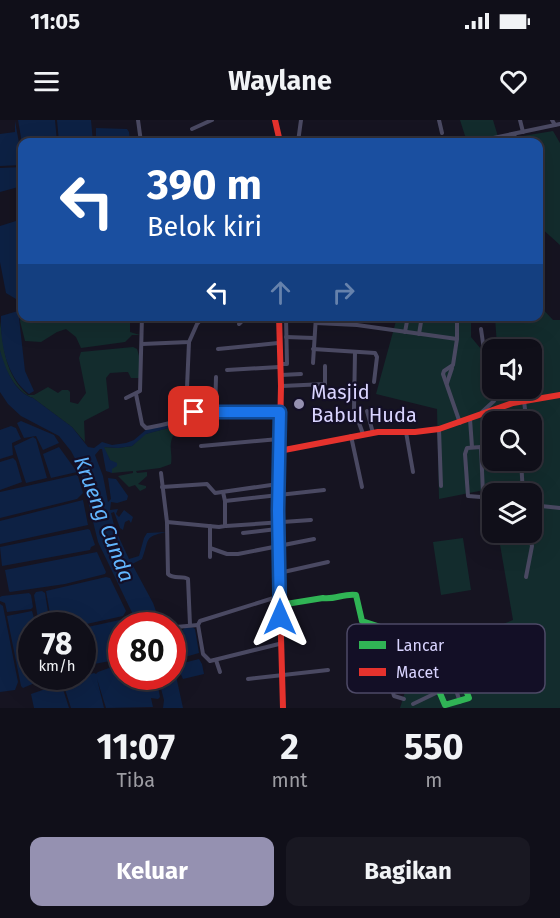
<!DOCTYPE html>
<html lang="id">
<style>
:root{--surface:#100f19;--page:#191822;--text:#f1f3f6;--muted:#9c9ca2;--line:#302f38;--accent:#9591b1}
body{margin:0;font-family:"Fira Sans",sans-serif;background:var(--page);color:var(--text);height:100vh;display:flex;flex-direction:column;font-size:22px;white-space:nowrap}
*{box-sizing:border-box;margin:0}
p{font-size:20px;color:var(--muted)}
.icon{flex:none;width:33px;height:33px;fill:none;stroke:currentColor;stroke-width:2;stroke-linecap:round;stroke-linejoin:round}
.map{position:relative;height:588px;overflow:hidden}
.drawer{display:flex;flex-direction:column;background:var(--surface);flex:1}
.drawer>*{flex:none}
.top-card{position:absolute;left:18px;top:18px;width:525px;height:183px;border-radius:12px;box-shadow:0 6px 24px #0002,0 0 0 2px var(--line);background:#1a4fa0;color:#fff;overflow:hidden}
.controls{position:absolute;left:482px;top:219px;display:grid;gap:12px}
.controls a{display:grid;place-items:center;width:60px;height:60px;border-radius:12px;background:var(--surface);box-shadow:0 6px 24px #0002,0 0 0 2px var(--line);font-size:30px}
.speed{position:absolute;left:18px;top:492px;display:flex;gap:12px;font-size:30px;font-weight:700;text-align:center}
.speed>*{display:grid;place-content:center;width:78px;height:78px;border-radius:50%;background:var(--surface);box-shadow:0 6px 24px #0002,0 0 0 2px var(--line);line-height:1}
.speed small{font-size:15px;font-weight:400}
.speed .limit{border:9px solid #d22;background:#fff;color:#111}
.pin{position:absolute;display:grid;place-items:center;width:51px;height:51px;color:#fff;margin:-26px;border-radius:12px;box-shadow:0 3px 9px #0006}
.me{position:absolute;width:66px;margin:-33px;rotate:0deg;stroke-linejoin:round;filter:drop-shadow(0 0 4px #0008)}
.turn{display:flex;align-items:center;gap:21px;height:126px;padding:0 30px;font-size:27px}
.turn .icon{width:78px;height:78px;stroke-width:2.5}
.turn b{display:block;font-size:42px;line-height:51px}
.lanes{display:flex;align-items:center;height:57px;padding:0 30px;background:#0003;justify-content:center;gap:30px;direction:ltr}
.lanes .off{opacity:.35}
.eta{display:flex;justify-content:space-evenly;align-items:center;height:102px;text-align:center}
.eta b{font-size:36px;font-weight:700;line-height:42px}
.action{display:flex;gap:12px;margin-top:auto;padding:12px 30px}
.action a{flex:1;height:69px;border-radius:12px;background:var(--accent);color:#fff;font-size:24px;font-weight:700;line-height:69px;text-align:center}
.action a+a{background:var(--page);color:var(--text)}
.status{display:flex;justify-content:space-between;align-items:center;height:42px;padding:0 30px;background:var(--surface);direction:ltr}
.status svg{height:16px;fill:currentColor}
header{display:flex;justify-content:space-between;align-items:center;height:78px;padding:0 30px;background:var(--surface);font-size:27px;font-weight:700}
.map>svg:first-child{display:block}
.green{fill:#132c2d;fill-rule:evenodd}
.water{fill:#0d2144}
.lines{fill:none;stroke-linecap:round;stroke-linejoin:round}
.street{stroke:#4a4962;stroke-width:4}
.fast{stroke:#30b455;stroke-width:6}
.jam{stroke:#e5322d;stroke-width:6}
.route-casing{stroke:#114b97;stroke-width:15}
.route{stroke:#1a73e8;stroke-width:10}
.poi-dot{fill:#9591b1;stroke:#130f26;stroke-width:2}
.labels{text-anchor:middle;stroke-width:4.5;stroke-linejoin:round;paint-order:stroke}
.poi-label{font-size:20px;fill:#d9d4ff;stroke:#130f26;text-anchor:start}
.water-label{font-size:21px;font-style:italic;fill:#62b6ff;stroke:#130f26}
.key{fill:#130f26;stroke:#4e4a67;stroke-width:1.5}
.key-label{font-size:16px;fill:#d9d4ff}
</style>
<div class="status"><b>11:05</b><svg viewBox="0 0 49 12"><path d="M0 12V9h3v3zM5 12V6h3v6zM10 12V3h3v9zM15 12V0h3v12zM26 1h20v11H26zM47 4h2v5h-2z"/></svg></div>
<header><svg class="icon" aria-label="menu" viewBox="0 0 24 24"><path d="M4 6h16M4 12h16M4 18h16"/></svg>Waylane<svg class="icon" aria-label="heart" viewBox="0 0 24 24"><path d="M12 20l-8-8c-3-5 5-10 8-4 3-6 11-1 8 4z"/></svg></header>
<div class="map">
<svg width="560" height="588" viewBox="0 0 560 588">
<rect width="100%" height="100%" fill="#161421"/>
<g class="green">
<path d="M460 0H493L499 20 553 11 560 23V125L539 106V67L545 66 539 48 538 22H467Z"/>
<path d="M539 185 553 200H560V588H400L409 559 444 538 455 523 513 500 498 413 531 412V374H492V381L489 369 439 379 437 289 376 274 396 201 399 197H471V217L486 235 492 230V268H531V230L493 229 497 226 495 197 538 196ZM492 302H531V340H492Z"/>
<path d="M22 188V196L130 197V212L140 215H132L125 222 81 228 76 217 66 209 57 212 41 222 25 221 20 201Z"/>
<path d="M0 201C4 229 5 255 28 275H34L48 267 58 273 62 270H68L70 272V282L78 284 86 273 79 238 81 232 133 227 137 229 140 239 139 258H131L128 252H126L110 253 106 258 109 288 84 301 85 322 72 307 33 278C16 272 3 248 0 231 0 222 0 211 0 201Z"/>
<path d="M180 305 183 312 181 316H173C168 326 173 334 171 344L160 348 136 351 137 353 147 352V356L138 364 146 366V368L140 371 135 365 129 367 118 356 133 353V351L112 353 110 340 103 327 118 328 132 326 145 314Z"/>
<path d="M463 418 471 470 441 475 433 422Z"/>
</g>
<g class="water">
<path d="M18 0H55L57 22 22 23Z"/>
<path d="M57 0H91L93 22H59Z"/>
<path d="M15 1 19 23 22 25V45L0 46V14L15 12Z"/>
<path d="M96 8 127 9 129 12 130 22H96Z"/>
<path d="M22 47V66L0 72V48Z"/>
<path d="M16 101 22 124V178L16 179 6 173 0 142V106Z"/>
<path d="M18 191 20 192 19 198 25 251 34 271 29 274C6 257 0 222 1 196Z"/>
<path d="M0 230C5 248 14 272 33 278L72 307 88 327 94 328 102 322 112 325 126 323 134 320 147 309 180 302V305L146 314 132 326 118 328 104 327 110 340 117 343V346L112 349V353L106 351 102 329H100L95 335 103 356 108 382 111 379 108 358 116 359 128 376 127 380 117 383 111 382 110 390 118 389 116 394 119 397 124 390 133 397 131 403 129 400 125 402 123 410 120 408 114 392 111 393 115 409 129 439 139 436 144 418 147 413 166 412C143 417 150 419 142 439L132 444 153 483 161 505H138L98 422 80 348 71 331 59 316 21 296 8 284 0 272Z"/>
<path d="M21 301 54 315 59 323 43 330 36 316 24 318 17 303Z"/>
<path d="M11 306 16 308 21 319 12 323 13 335 0 339V310Z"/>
<path d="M33 317 36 319 47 358 26 363 14 326Z"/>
<path d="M59 327 77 352 51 358 43 334Z"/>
<path d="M13 338 16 341 22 362 0 370V342Z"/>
<path d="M76 355 78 356 83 373 77 379 0 398V372Z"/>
<path d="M83 380 88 405 0 424V401Z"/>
<path d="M88 409 90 410 95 425 91 427 90 430 2 446 0 427Z"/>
<path d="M97 432 106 452 105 454 65 464 10 472 9 471 5 450Z"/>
<path d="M106 457 110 458 126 491 123 496 82 505H52L46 471Z"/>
<path d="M42 471 45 473 50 505H39L34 475 36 472Z"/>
<path d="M29 473 31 475 33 487 31 489 7 492 5 483 0 481V477L2 476Z"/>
<path d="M0 484 3 486 18 562 15 570 0 572Z"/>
<path d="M32 491 36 505 32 506V556L45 557 44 559 23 568 21 566 7 496Z"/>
<path d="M129 498 133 505 122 506 121 539 83 546V508Z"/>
<path d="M192 507 195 509 199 533 178 539 173 528V512H180L185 508Z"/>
<path d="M199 539 202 544 204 554 183 559 178 548 179 544Z"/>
<path d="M173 542 183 588H163L164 580 158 557 172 556Z"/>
<path d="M109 548 121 549 122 556 156 557 160 577 158 579 151 578 153 587 106 588 97 559 104 588H71L63 563 94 553 96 554 98 552Z"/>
<path d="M57 565 63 569 69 588H34L31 574Z"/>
</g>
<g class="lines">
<g class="street">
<path d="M138 0 141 22"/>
<path d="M439 0 442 13"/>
<path d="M520 0 523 12"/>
<path d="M552 0 555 5"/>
<path d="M192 9 212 0"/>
<path d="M514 14 516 22"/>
<path d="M263 22 285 18"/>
<path d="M298 22 301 0"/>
<path d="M474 22 560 4"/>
<path d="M457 196V219L453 245 444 251 443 254 460 303"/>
<path d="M316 203 357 205 457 219"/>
<path d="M239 204 247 196"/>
<path d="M481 209 485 237 492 251"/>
<path d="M405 212 408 196"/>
<path d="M419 214 422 196"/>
<path d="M286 217 314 218"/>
<path d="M142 224 189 222 197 204 204 196"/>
<path d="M218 229 278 223"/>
<path d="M313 229 375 233 377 237 374 262"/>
<path d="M355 232 354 289 363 314"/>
<path d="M313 243 316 196"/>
<path d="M281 244H287L286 198"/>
<path d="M227 250 279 247"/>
<path d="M281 255 301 254"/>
<path d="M447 263 452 248"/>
<path d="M282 266 325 264V246"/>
<path d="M136 274 142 304 146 308C159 305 182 304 186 290L189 222"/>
<path d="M126 278 140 271 142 196"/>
<path d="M525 290 527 293 526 302"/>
<path d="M367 291 373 313"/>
<path d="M194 292H280"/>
<path d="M207 292 208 301"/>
<path d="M215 292 216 257"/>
<path d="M482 292 494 281 496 268"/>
<path d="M470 299 472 327"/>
<path d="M520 302 525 289 524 281"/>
<path d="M439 309 441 366"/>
<path d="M406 312 413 352"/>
<path d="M351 316 362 367"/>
<path d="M201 326 279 319"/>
<path d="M481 327 483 374 481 377 468 376 465 334 467 328Z"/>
<path d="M481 327 492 324"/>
<path d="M521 340 523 374"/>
<path d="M161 353 167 402 168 454C174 460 182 455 188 459L190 505"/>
<path d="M162 367 207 364 215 373 278 364"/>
<path d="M225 381 324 370"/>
<path d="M541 386 560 388"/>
<path d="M167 402 219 407 225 406V381L223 372"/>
<path d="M226 406 311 400"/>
<path d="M243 413 277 409"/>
<path d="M210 428 227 434H238L314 419"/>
<path d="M210 437V406"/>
<path d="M279 453 328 442"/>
<path d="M526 457 532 426 528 412"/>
<path d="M176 507 198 505"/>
<path d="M279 524 210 541 203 534 198 505 200 501 280 476"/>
<path d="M400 532 391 535 385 546 394 576 404 579"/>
<path d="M216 540 220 552"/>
<path d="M451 555 460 582"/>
<path d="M248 559 328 550"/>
<path d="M438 565 464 546"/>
<path d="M413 584 440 571"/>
</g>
<path class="fast" d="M280 485 323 478C334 480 345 473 356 475L362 501 390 510 412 558 417 562 427 558 434 559 445 585 469 578 458 550"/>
<g class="jam">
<path d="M275 0 280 22"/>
<path d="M279 196 281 266 278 409 283 588"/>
<path d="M279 331 378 312H415L439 309 513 283 560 275"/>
</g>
</g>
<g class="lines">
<g class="route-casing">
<path id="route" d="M194 292H280L278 391 280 497"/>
</g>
<use href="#route" class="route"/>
</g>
<circle class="poi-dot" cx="299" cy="284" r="6"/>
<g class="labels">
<g class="poi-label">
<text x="311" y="279">Masjid<tspan x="311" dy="23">Babul Huda</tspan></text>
</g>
<g class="water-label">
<text transform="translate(104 399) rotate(69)" y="7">Krueng Cunda</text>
</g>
</g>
<rect x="347" y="504" width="198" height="69" rx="9" class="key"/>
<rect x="359" y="521" width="27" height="8" fill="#30b455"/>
<rect x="359" y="548" width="27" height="8" fill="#e5322d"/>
<g class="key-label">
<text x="396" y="531">Lancar</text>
<text x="396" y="558">Macet</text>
</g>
</svg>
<div class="controls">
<a><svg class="icon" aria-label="sound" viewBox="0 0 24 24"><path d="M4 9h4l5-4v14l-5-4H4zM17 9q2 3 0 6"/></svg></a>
<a><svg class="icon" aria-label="search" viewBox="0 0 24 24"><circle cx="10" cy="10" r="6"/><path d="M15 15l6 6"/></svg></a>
<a><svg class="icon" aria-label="layers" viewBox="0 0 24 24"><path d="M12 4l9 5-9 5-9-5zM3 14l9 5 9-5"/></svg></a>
</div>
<div class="speed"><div>78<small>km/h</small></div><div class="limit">80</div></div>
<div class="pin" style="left:194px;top:292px;background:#d93025"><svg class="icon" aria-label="arrive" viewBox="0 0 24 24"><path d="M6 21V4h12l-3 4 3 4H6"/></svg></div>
<svg class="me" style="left:280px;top:497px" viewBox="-20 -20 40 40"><path d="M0-17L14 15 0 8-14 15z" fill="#1a73e8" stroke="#fff" stroke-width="4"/></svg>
<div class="top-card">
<div class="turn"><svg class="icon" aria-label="left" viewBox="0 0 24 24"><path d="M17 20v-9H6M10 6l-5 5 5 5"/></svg><div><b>390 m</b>Belok kiri</div></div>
<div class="lanes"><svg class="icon" aria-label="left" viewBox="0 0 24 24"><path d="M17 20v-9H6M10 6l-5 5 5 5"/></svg><svg class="icon off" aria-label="ahead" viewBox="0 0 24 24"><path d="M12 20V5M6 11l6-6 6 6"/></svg><svg class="icon off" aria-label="right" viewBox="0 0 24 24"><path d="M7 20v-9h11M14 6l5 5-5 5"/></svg></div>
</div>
</div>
<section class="drawer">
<div class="eta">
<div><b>11:07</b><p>Tiba</p></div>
<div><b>2</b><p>mnt</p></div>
<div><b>550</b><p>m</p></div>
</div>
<div class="action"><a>Keluar</a><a>Bagikan</a></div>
</section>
